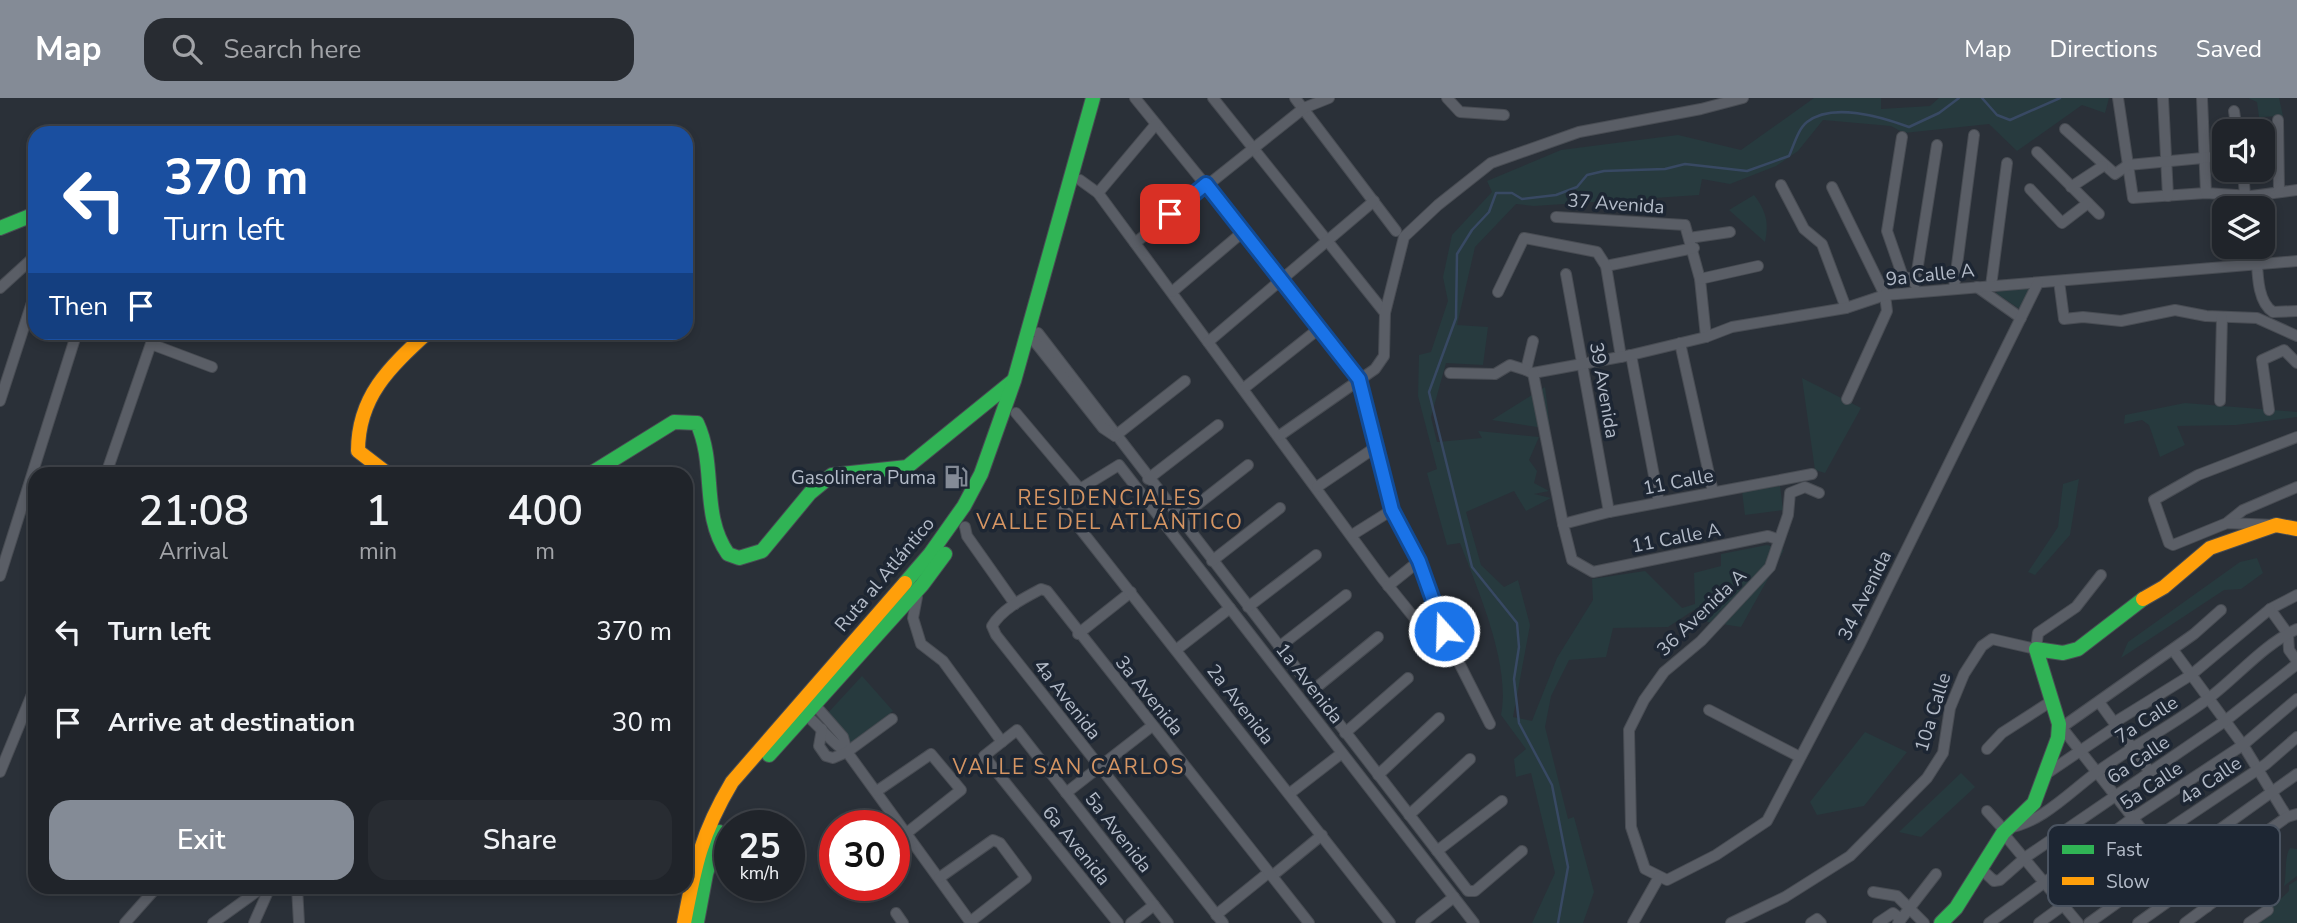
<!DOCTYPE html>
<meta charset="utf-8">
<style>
:root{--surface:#20242a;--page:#282c32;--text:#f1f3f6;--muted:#a2a4a8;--line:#3d4147;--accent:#848b96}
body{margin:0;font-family:"Nunito Sans",sans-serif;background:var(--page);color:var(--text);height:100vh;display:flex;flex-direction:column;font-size:26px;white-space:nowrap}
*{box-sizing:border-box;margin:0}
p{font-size:23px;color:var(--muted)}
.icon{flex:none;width:38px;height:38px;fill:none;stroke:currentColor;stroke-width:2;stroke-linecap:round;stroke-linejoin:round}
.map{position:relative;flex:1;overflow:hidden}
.details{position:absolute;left:28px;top:369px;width:665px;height:427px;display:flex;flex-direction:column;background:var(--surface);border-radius:21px;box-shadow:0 4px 10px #0003,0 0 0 2px var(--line)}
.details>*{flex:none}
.banner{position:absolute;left:28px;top:28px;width:665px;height:214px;border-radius:21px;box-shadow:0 4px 10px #0003,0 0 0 2px var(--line);background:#1a4fa0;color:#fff;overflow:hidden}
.tools{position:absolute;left:2212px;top:21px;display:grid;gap:14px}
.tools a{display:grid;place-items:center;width:63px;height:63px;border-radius:14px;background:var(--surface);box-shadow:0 4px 10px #0003,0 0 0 2px var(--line);font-size:35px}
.speed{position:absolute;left:714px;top:712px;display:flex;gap:14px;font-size:35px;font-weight:700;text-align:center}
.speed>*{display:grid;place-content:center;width:91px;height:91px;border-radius:50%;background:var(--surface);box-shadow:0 4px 10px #0003,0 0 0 2px var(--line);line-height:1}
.speed small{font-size:18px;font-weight:400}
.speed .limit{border:10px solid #d22;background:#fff;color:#111}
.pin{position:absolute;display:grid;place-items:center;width:60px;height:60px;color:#fff;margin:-30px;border-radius:14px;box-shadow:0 4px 10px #0006}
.me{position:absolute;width:77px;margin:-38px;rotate:340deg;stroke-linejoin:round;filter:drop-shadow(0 0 5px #0008)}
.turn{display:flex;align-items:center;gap:24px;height:147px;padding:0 21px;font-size:32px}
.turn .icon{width:91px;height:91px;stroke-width:2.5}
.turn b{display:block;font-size:49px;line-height:60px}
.then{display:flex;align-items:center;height:66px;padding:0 21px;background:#0003;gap:14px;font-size:26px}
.eta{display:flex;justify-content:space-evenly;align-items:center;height:119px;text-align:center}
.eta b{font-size:42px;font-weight:600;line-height:49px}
.primary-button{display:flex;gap:14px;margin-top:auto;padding:14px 21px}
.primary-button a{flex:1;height:80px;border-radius:21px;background:var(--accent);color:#fff;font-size:28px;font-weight:600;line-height:80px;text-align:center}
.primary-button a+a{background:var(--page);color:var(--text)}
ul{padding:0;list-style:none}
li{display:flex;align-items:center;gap:21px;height:91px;padding:0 21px}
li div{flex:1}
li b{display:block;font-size:26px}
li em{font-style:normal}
header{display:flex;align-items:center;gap:42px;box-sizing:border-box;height:98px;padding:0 35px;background:var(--accent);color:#fff}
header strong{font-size:33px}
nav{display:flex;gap:38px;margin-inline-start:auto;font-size:24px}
.search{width:490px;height:63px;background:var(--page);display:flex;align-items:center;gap:18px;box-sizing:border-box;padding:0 24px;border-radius:21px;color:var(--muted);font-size:26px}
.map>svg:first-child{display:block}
.green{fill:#273a3e}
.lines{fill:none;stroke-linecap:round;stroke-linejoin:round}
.stream{stroke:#384963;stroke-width:2.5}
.street-casing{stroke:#484c53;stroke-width:12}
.fast-casing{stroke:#484c53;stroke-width:16}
.slow-casing{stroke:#484c53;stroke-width:16}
.street{stroke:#5a5e66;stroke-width:10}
.fast{stroke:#30b455;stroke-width:14}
.slow{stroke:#ff9f0a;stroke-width:14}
.route-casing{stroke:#114b97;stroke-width:18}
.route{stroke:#1a73e8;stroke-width:12}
.labels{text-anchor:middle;stroke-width:7;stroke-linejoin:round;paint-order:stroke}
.street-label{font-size:19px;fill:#b4bcc9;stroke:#1d2633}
.poi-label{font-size:19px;fill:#b4bcc9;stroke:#1d2633;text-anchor:end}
.neighbourhood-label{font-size:21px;letter-spacing:2px;fill:#d59563;stroke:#1d2633}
.key{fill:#1d2633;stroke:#4a5360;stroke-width:2}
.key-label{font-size:19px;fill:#b4bcc9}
</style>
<header>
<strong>Map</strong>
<div class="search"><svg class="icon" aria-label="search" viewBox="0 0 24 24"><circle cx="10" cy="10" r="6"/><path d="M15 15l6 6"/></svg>Search here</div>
<nav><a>Map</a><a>Directions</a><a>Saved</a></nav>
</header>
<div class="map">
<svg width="2297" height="825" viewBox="0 0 2297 825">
<rect width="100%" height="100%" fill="#2a3038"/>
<g class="green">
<path d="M1814 0H1881V11L1930 8 1939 0H2109L2105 15 2082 7 2017 53 1989 26 1904 35 1891 28 1823 22 1798 53 1776 68 1730 86 1702 81 1699 97 1534 108 1516 106 1475 149 1457 227 1488 229 1483 267 1446 265 1431 319 1437 344 1482 340 1478 333 1539 339 1529 362 1537 373 1534 385 1549 393 1534 396 1551 400 1526 413 1514 393 1466 414 1481 467 1504 489 1518 482 1530 527 1513 619 1532 623 1557 560 1593 502 1592 481 1645 473 1682 510 1695 506 1694 475 1721 468V456L1767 447 1784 452 1741 529 1708 524 1694 512 1668 529 1613 530 1606 559 1569 562 1551 598 1545 629 1568 721 1574 719 1594 794 1583 825H1532L1555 775 1531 675 1516 679 1514 661 1526 651 1501 617C1511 567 1478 492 1460 445L1447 447 1427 375 1437 371 1418 298 1419 257 1431 254 1448 203 1443 179 1452 137 1492 94 1487 83 1561 52 1678 37 1741 52Z"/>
<path d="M2248 0H2279L2283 18 2259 19 2257 4Z"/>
<path d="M1754 97C1766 113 1769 124 1765 144L1729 112Z"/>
<path d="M2031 188 2021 212 1996 195 1999 190Z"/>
<path d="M1802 280 1861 310 1825 375 1815 372Z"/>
<path d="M1545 289 1550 331 1492 322Z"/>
<path d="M2185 305 2297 314V319L2236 327 2177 328 2185 347 2160 359 2149 327 2142 322 2124 326 2125 317Z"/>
<path d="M2079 381 2070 437 2035 477 2028 474 2058 429 2063 386Z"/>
<path d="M1780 388 1783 412 1745 417 1742 393Z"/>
<path d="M2257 460 2263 475 2241 491 2224 492 2121 560 2128 544 2240 464Z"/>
<path d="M862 578 893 613 844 651 826 627 827 616Z"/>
<path d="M1865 634 1907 654 1864 708 1817 717 1810 704Z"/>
<path d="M1961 675 1975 689 1921 739 1899 734Z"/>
<path d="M2290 750 2297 751V778L2284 788C2287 776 2284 759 2290 750Z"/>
<path d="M2297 782V825H2256L2289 793V787Z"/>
</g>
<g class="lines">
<g class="stream">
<path d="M1982 0 1997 17 2010 22 2060 0"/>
<path d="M1558 825 1568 769 1552 687 1519 625 1514 581 1519 549 1517 525 1472 469 1429 294 1456 220 1457 156 1472 132 1489 114 1496 95H1512L1522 101 1556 97 1577 89 1587 77 1604 73 1665 71 1685 66 1747 73 1789 58C1794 47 1798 31 1807 24 1832 4 1882 19 1909 29L1939 15 1959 0"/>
</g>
<g class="street-casing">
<g id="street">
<path d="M1135 0 1321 229 1359 281 1392 412 1419 463 1447 541 1490 626"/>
<path d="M1213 0 1385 215"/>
<path d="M1295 0 1396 133"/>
<path d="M1447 0 1460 14 1504 17"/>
<path d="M2118 0 2133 100 2206 95 2251 98 2297 92"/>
<path d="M2163 0 2168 98"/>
<path d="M2202 0 2206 95"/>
<path d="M2234 13 2237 33"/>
<path d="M2278 22 2279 93"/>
<path d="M2065 31 2115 76 2128 67 2224 58"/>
<path d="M1902 39 1887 133 1903 179 1915 181"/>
<path d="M2037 54 2099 116"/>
<path d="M2243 72 2245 98"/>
<path d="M1080 82 1098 95 1382 480 1420 527"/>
<path d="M1781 87 1804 131 1822 146 1846 210"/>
<path d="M1832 89 1885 197 1887 213 1847 301"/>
<path d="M2071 89 2103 68"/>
<path d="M2030 91 2062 125 2088 105"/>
<path d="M1098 95 1156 26"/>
<path d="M1556 119 1685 127 1700 181 1706 239"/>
<path d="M1689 140 1730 134"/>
<path d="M1135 145 1304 10 1329 0"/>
<path d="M2256 149C2258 168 2255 202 2273 214L2297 213"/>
<path d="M1606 168 1694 150"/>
<path d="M1566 176 1609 414"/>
<path d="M1700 181 1758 168"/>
<path d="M2059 183 2064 221 2083 219 2121 223 2175 212 2206 218 2257 220 2297 238"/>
<path d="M1915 186 1937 47"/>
<path d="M1991 188 2007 65"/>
<path d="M1977 189 2021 220"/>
<path d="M0 190 35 158"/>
<path d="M1954 190 1974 37"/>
<path d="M1172 194 1244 133"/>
<path d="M1498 194 1524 140 1597 154 1606 168 1621 259"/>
<path d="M1038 235 1468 793H1475L1522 753"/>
<path d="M1035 244 1103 330 1115 338"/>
<path d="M1208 244 1374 103"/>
<path d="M1680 245 1713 394"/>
<path d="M151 246 212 269"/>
<path d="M1631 257 1659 404"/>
<path d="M1530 274 1526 272 1533 243"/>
<path d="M1450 275 1495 276 1510 267 1526 272"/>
<path d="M1533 275 1631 257 1706 239 1732 229 1846 210 1885 197 2297 163"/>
<path d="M1533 275 1563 426"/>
<path d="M1243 291 1321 229"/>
<path d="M0 303 35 195"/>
<path d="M2220 303 2222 219"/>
<path d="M2269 312 2262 262 2284 252 2297 265"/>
<path d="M1016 315 1080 391"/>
<path d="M1115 338 1185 283"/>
<path d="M1279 338 1375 271 1384 258 1385 215 1404 139 1438 107 1491 65 1579 34 1701 11 1743 0"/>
<path d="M106 376 155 234"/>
<path d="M1148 381 1218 327"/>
<path d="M1317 389 1376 349"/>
<path d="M1819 395 1805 389 1790 395 1788 417 1770 469 1701 543 1664 574 1644 602 1629 632 1631 729 1645 771 1667 782 1716 757 1767 723 1859 548 2038 185"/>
<path d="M1179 421 1248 367"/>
<path d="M2228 424 2243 412 2297 389"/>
<path d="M2274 427 2227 425 2173 447 2169 445 2154 402 2198 377 2297 339"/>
<path d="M965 429 967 438 1015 506"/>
<path d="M1352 437 1392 412"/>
<path d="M1777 441 1768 438 1593 474 1572 462 1563 426 1609 414 1812 376"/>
<path d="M1212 463 1280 410"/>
<path d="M0 478 77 234"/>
<path d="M1388 488 1419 463"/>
<path d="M2297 497 2270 511 2288 536 2289 552 2297 563"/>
<path d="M917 499 913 520 921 546 943 563 1002 644"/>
<path d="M1248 509 1316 457"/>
<path d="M1078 536 1131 494"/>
<path d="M1279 549 1346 497"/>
<path d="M1176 552 1230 510"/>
<path d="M2173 552 2243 647 2287 719"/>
<path d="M1312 593 1378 539"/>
<path d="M2099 604 2150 674"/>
<path d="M815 607 843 639 847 654"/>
<path d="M1709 612 1800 659"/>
<path d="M806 617C820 628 833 647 847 654L971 825"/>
<path d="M2115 624 2191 577 2270 511"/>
<path d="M2059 626 2151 743 2207 809"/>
<path d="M2065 627 2194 536 2221 512"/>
<path d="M822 631 819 648 826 658 833 660 847 654 892 621"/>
<path d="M1345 635 1408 580"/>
<path d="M1987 651 2002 635 2050 604"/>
<path d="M0 674 35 589"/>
<path d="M1378 677 1439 620"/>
<path d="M2043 678 2117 628"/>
<path d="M877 693 931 656 961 692 908 734"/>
<path d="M1066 695 1152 628"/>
<path d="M1289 696 1342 655"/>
<path d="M1987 713 2005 733"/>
<path d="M1409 717 1470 661"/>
<path d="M2008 730C2040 725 2068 696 2093 677 2130 649 2172 628 2209 600 2238 578 2263 547 2297 531"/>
<path d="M2003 735 2078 825"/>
<path d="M1437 753 1502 703"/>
<path d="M1980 770 1994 783 2000 782 2026 759 2225 623 2297 566"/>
<path d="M1272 778 1322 737"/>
<path d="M939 780 993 742 1000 745 1026 780 970 824"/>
<path d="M297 789 299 825"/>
<path d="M1873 794 1897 798 1924 825"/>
<path d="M896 815 903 825"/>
<path d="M1216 817 1268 775"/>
<path d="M125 825 157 789"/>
<path d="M213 825 263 789"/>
<path d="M254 825 270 789"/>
<path d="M1118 825 984 658 1017 632 1168 825"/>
<path d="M1131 825 1154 807"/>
<path d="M1223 825 996 537 992 528C1002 511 1024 500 1041 491L1047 493 1309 825"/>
<path d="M1390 825 1063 409 1080 391 1119 367 1474 825"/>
<path d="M1421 825 1454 799"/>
<path d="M1633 825 1659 779"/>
<path d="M1731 825 1785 799 1850 758 1927 680 1943 655 1950 610 1964 576 1982 548 1992 541 2036 551 2038 535 2076 509 2101 477"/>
<path d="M1811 825 1817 821 1821 825"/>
<path d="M1878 825 1893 815 1901 821"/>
<path d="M1898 825 1936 776"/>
<path d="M1989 825 2134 719 2243 647 2297 601"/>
<path d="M2039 825 2151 743 2266 666 2297 639"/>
<path d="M2089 825 2297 676"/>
<path d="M2138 825 2287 719 2297 716"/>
<path d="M2185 825 2247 779"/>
<path d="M2249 825 2268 812"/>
</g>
</g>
<g class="fast-casing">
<g id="fast">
<path d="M0 130 35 116"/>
<path d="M590 376 674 324 697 325C717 368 700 416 728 456L739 460 762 453 810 395 832 377 907 369 1013 283"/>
<path d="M905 485 930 456 964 408 981 376 1014 283 1093 0"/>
<path d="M769 657 922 487 945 456"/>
<path d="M697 824 706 776 719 734"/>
<path d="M1941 825 1956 810 2003 735 2034 705 2058 640 2059 626 2036 551 2063 555 2078 551 2143 501"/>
</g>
</g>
<g class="slow-casing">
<g id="slow">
<path d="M388 376 358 353C358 298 390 269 428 234"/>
<path d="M2143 501 2164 489 2210 450 2276 427 2297 431"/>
<path d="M684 825C695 767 701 736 732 684L905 485"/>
</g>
</g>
<use href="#street" class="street"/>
<use href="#fast" class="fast"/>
<use href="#slow" class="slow"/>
</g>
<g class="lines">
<g class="route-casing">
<path id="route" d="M1170 116 1206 86 1359 281 1392 412 1419 463 1444 533"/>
</g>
<use href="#route" class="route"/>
</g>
<defs>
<g id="fuel-bare" transform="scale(1.89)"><path d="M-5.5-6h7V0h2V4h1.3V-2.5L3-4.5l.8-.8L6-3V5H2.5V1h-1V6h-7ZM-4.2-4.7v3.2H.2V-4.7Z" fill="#848b96" stroke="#1d2633" stroke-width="2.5" paint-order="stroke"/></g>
</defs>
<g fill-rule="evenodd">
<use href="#fuel-bare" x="956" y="379"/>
</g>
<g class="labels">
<g class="street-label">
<text transform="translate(1616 105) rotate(4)" y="7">37 Avenida</text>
<text transform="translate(1930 176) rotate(-6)" y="7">9a Calle A</text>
<text transform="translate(1605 292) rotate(80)" y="7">39 Avenida</text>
<text transform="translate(1678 383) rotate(-11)" y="7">11 Calle</text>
<text transform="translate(1676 439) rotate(-11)" y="7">11 Calle A</text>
<text transform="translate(884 476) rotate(-50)" y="7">Ruta al Atlántico</text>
<text transform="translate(1864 497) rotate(-64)" y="7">34 Avenida</text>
<text transform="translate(1701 514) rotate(-44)" y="7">36 Avenida A</text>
<text transform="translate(1310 585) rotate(52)" y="7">1a Avenida</text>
<text transform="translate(1150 597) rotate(51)" y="7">3a Avenida</text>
<text transform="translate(1068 601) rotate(52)" y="7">4a Avenida</text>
<text transform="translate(1241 606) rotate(52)" y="7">2a Avenida</text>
<text transform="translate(1932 614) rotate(-73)" y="7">10a Calle</text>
<text transform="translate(2146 621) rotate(-33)" y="7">7a Calle</text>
<text transform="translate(2138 661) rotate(-34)" y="7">6a Calle</text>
<text transform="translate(2210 682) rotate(-34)" y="7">4a Calle</text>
<text transform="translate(2151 687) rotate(-34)" y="7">5a Calle</text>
<text transform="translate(1119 734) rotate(52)" y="7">5a Avenida</text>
<text transform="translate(1077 747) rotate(51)" y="7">6a Avenida</text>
</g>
<g class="poi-label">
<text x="936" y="386">Gasolinera Puma</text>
</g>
<g class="neighbourhood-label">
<text x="1110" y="407">RESIDENCIALES<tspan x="1110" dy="24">VALLE DEL ATLÁNTICO</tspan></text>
<text x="1069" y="676">VALLE SAN CARLOS</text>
</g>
</g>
<rect x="2048" y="727" width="232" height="81" rx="10" class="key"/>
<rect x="2062" y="747" width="32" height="9" fill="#30b455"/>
<rect x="2062" y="779" width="32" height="8" fill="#ff9f0a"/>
<g class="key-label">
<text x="2106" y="758">Fast</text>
<text x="2106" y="790">Slow</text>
</g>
</svg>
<div class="tools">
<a><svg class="icon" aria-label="sound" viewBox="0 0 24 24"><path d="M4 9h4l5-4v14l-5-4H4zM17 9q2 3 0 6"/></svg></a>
<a><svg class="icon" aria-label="layers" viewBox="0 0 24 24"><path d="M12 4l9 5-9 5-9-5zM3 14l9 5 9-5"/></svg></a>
</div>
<div class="speed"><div>25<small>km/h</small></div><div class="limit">30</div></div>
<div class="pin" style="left:1170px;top:116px;background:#d93025"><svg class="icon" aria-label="arrive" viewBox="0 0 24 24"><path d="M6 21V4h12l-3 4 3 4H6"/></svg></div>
<svg class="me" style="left:1444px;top:533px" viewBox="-20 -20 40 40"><circle r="17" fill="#1a73e8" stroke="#fff" stroke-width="3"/><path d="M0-11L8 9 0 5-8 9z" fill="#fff"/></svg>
<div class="banner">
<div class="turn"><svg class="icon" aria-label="left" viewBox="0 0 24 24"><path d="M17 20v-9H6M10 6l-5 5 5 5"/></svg><div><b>370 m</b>Turn left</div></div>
<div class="then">Then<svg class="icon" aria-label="arrive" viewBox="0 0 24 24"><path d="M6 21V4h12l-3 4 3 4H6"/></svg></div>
</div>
<section class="details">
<div class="eta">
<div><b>21:08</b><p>Arrival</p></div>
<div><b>1</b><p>min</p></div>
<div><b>400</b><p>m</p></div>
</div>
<ul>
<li><svg class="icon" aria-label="left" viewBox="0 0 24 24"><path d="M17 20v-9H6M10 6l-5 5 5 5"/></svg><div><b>Turn left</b></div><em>370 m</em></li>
<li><svg class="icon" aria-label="arrive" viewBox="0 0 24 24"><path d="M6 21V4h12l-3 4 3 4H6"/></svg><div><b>Arrive at destination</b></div><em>30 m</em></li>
</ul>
<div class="primary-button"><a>Exit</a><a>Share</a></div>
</section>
</div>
